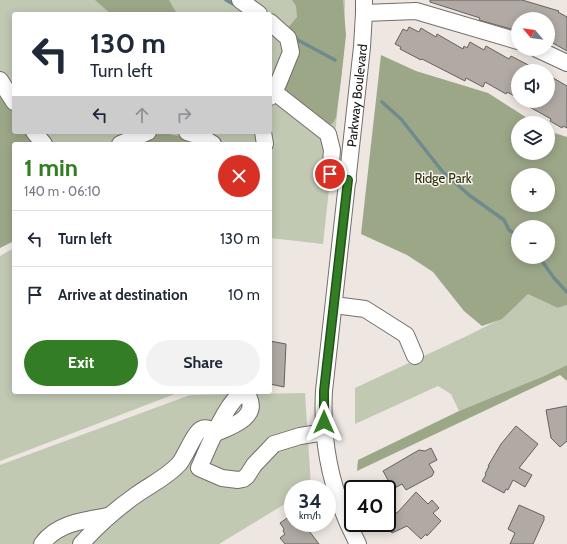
<!DOCTYPE html>
<meta charset="utf-8">
<style>
:root{--surface:#fff;--page:#f2f2f3;--text:#1f2937;--muted:#747a83;--line:#e0e1e3;--accent:#337e25}
body{margin:0;font-family:Cabin,sans-serif;background:var(--page);color:var(--text);height:100vh;display:flex;flex-direction:column;font-size:15px;white-space:nowrap}
*{box-sizing:border-box;margin:0}
p{font-size:13px;color:var(--muted)}
.icon{flex:none;width:22px;height:22px;fill:none;stroke:currentColor;stroke-width:2;stroke-linecap:round;stroke-linejoin:round}
.map{position:relative;flex:1;overflow:hidden}
.side{position:absolute;left:12px;top:142px;width:260px;height:252px;display:flex;flex-direction:column;background:var(--surface);border-radius:4px;box-shadow:0 2px 10px #0003}
.side>*{flex:none}
.top-card{position:absolute;left:12px;top:12px;width:260px;height:122px;border-radius:4px;box-shadow:0 2px 10px #0003;background:#fff;color:var(--text);overflow:hidden}
.needle{width:26px;rotate:299deg}
.buttons{position:absolute;left:511px;top:12px;display:grid;gap:8px}
.buttons a{display:grid;place-items:center;width:44px;height:44px;border-radius:50%;background:var(--surface);box-shadow:0 2px 10px #0003;font-size:20px}
.speed{position:absolute;left:284px;top:480px;display:flex;gap:8px;font-size:20px;font-weight:700;text-align:center}
.speed>*{display:grid;place-content:center;width:52px;height:52px;border-radius:50%;background:var(--surface);box-shadow:0 2px 10px #0003;line-height:1}
.speed small{font-size:10px;font-weight:400}
.speed .limit{border:2px solid #111;border-radius:6px;background:#fff;color:#111}
.pin{position:absolute;display:grid;place-items:center;width:34px;height:34px;color:#fff;margin:-17px;border:2px solid #fff;border-radius:50%;box-shadow:0 1px 4px #0007}
.me{position:absolute;width:44px;margin:-22px;rotate:0deg;stroke-linejoin:round;filter:drop-shadow(0 0 3px #0008)}
.turn{display:flex;align-items:center;gap:14px;height:84px;padding:0 12px;font-size:18px}
.turn .icon{width:52px;height:52px;stroke-width:2.5}
.turn b{display:block;font-size:28px;line-height:34px}
.lanes{display:flex;align-items:center;height:38px;padding:0 12px;background:#0003;justify-content:center;gap:20px;direction:ltr}
.lanes .off{opacity:.35}
.round{display:grid;place-items:center;flex:none;width:42px;height:42px;border-radius:21px;background:var(--page)}
.head{display:flex;align-items:center;justify-content:space-between;height:68px;padding:0 12px}
h1{font-size:24px;font-weight:700;line-height:30px;color:var(--accent)}
.primary-button{display:flex;gap:8px;margin-top:auto;padding:8px 12px}
.primary-button a{flex:1;height:46px;border-radius:24px;background:var(--accent);color:#fff;font-size:16px;font-weight:700;line-height:46px;text-align:center}
.primary-button a+a{background:var(--page);color:var(--text)}
ul{padding:0;list-style:none}
li{display:flex;align-items:center;gap:12px;height:56px;padding:0 12px;border-top:1px solid var(--line)}
li div{flex:1}
li b{display:block;font-size:15px}
li em{font-style:normal}
.map>svg:first-child{display:block}
.green{fill:#c1c9b3;fill-rule:evenodd}
.forest{fill:#9ca788;fill-rule:evenodd}
.lines{fill:none;stroke-linecap:round;stroke-linejoin:round}
.stream{stroke:#6e8c8d;stroke-width:3.5}
.building{fill:#b0a9a4;stroke:#67615d}
.minor-casing{stroke:#746e6a;stroke-width:18}
.minor{stroke:#fff;stroke-width:16}
.route-casing{stroke:#215218;stroke-width:10}
.route{stroke:#337e25;stroke-width:7}
.labels{text-anchor:middle;stroke-width:3;stroke-linejoin:round;paint-order:stroke}
.street-label{font-size:13px;fill:#1b1917;stroke:#faf3ee}
.park-label{font-size:13px;fill:#263009;stroke:#faf3ee}
</style>
<div class="map">
<svg width="567" height="544" viewBox="0 0 567 544">
<rect width="100%" height="100%" fill="#ede6e1"/>
<g class="green">
<path d="M0 0H345L344 51 323 244 270 238V144H204L200 136 183 144H14L0 147ZM14 14H270V132H14Z"/>
<path d="M518 153H548L558 308 567 305V365L544 376 459 411 451 394 438 386 355 424V388L469 335 504 317ZM518 175H548V205H518ZM518 227H548V257H518Z"/>
<path d="M14 248V392H180L0 461V256Z"/>
<path d="M305 393 311 487 309 489H293V499L219 544H0V465L190 395Z"/>
</g>
<g class="forest">
<path d="M95 0H169L177 14H111Z"/>
<path d="M292 0H343L346 35 341 80 336 117 333 123 327 126 285 94 283 82 287 29 297 17 296 6Z"/>
<path d="M381 55 416 71 488 93 535 123H518V153H548V131L567 137V305L558 308 528 294 502 319 482 326 464 311 433 272 407 255 361 234ZM518 175H548V205H518ZM518 227H548V257H518Z"/>
<path d="M0 90C13 107 14 111 14 132H25L33 144H14V241L0 248Z"/>
<path d="M160 132 182 137 191 144H133Z"/>
<path d="M567 365V381L560 375 357 471 358 460 459 411 544 376Z"/>
</g>
<g class="lines">
<g class="stream">
<path d="M226 0 237 6"/>
<path d="M294 38 335 60"/>
<path d="M382 102 401 119 442 171 469 195 504 220 509 230 518 236"/>
<path d="M539 257 554 278 567 292"/>
</g>
</g>
<g class="building">
<path d="M430 0H522L559 11 558 12 567 17V51L551 42 553 38 548 37V19H518V31L479 20 480 18 430 2Z"/>
<path d="M409 27 419 32 421 28 436 37 437 34 463 49 464 46 467 48 470 42 484 50 486 46 509 59 511 56 540 71H518V98L507 92 506 94 485 82 483 87 466 78 465 81 422 59 421 60 400 49 401 47 395 44 403 29 407 31Z"/>
<path d="M548 75 567 86V128L563 126 562 128 550 121 551 119 519 101H548Z"/>
<path d="M270 341 286 344 284 387 270 384Z"/>
<path d="M567 406V441L560 447 551 438 546 410Z"/>
<path d="M516 426 538 444 519 468 532 475 525 487 513 480 508 490 506 489 504 493 482 481 486 475 485 474 489 466H488L501 444Z"/>
<path d="M431 448 437 460 429 464 434 472 432 476 406 490 402 484 393 489 383 471 419 450 425 451Z"/>
<path d="M416 492 428 504 432 500 439 508 433 513 441 521 427 536 426 534 421 539 407 526 392 533 385 523H387V519L398 512Z"/>
<path d="M519 505 544 516V520L533 544H510L515 533 508 529Z"/>
<path d="M293 514V523H303L319 544H285L280 538 285 534 283 531 284 529 280 523Z"/>
</g>
<g class="lines">
<g class="minor-casing">
<g id="minor">
<path d="M240 0 259 14"/>
<path d="M364 13 416 11 518 41"/>
<path d="M270 22 288 38 291 52 278 84 270 97"/>
<path d="M537 49 567 63"/>
<path d="M0 80 14 102"/>
<path d="M273 91 328 134 332 150 330 175 335 179 348 180"/>
<path d="M34 132 44 144"/>
<path d="M187 132 200 136 213 144"/>
<path d="M263 132 265 144"/>
<path d="M120 144 148 132"/>
<path d="M334 305 365 309 406 335 415 356"/>
<path d="M42 544C57 523 85 520 109 516"/>
<path d="M81 544C97 526 116 509 136 495 150 485 167 477 179 464 185 457 195 431 202 429 207 427 211 430 216 433 230 427 258 418 249 398L243 395 238 396C223 410 208 448 199 468L222 478 238 480 243 479 247 476 254 465 274 444 300 436 325 432"/>
<path id="s1" d="M358 544C333 497 321 444 324 391L362 47 364 13V0"/>
</g>
</g>
<use href="#minor" class="minor"/>
</g>
<g class="lines">
<g class="route-casing">
<path id="route" d="M324 422V391L348 180 333 178 330 174"/>
</g>
<use href="#route" class="route"/>
</g>
<g class="labels">
<g class="street-label">
<text dy="5" stroke="none"><textPath href="#s1" startOffset="456">Parkway Boulevard</textPath></text>
</g>
<g class="park-label">
<text x="443" y="183">Ridge Park</text>
</g>
</g>
</svg>
<div class="buttons">
<a><svg class="needle" viewBox="-14 -14 28 28"><path d="M0-13l5 13h-10z" fill="#e53935"/><path d="M0 13l5-13h-10z" fill="#747a83"/></svg></a>
<a><svg class="icon" aria-label="sound" viewBox="0 0 24 24"><path d="M4 9h4l5-4v14l-5-4H4zM17 9q2 3 0 6"/></svg></a>
<a><svg class="icon" aria-label="layers" viewBox="0 0 24 24"><path d="M12 4l9 5-9 5-9-5zM3 14l9 5 9-5"/></svg></a>
<a>+</a>
<a>−</a>
</div>
<div class="speed"><div>34<small>km/h</small></div><div class="limit">40</div></div>
<div class="pin" style="left:330px;top:174px;background:#d93025"><svg class="icon" aria-label="arrive" viewBox="0 0 24 24"><path d="M6 21V4h12l-3 4 3 4H6"/></svg></div>
<svg class="me" style="left:324px;top:422px" viewBox="-20 -20 40 40"><path d="M0-17L14 15 0 8-14 15z" fill="#337e25" stroke="#fff" stroke-width="4"/></svg>
<div class="top-card">
<div class="turn"><svg class="icon" aria-label="left" viewBox="0 0 24 24"><path d="M17 20v-9H6M10 6l-5 5 5 5"/></svg><div><b>130 m</b>Turn left</div></div>
<div class="lanes"><svg class="icon" aria-label="left" viewBox="0 0 24 24"><path d="M17 20v-9H6M10 6l-5 5 5 5"/></svg><svg class="icon off" aria-label="ahead" viewBox="0 0 24 24"><path d="M12 20V5M6 11l6-6 6 6"/></svg><svg class="icon off" aria-label="right" viewBox="0 0 24 24"><path d="M7 20v-9h11M14 6l5 5-5 5"/></svg></div>
</div>
<section class="side">
<div class="head"><div><h1>1 min</h1><p>140 m · 06:10</p></div><a class="round" style="background:#d93025;color:#fff"><svg class="icon" aria-label="close" viewBox="0 0 24 24"><path d="M6 6l12 12M18 6L6 18"/></svg></a></div>
<ul>
<li><svg class="icon" aria-label="left" viewBox="0 0 24 24"><path d="M17 20v-9H6M10 6l-5 5 5 5"/></svg><div><b>Turn left</b></div><em>130 m</em></li>
<li><svg class="icon" aria-label="arrive" viewBox="0 0 24 24"><path d="M6 21V4h12l-3 4 3 4H6"/></svg><div><b>Arrive at destination</b></div><em>10 m</em></li>
</ul>
<div class="primary-button"><a>Exit</a><a>Share</a></div>
</section>
</div>
